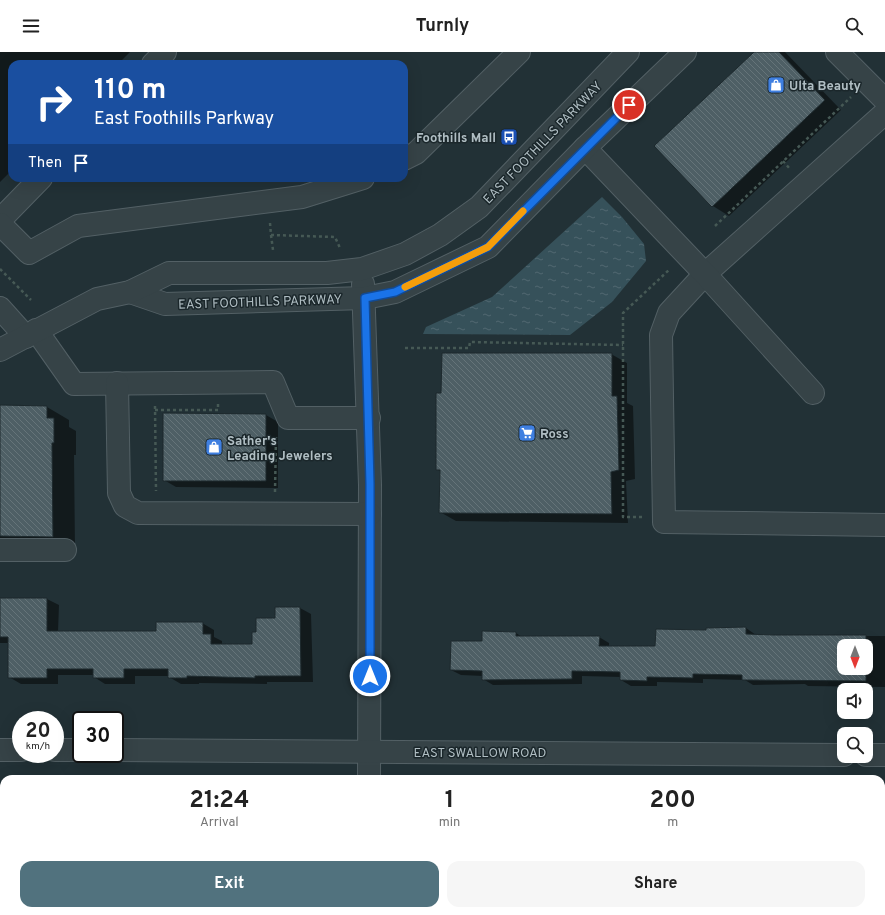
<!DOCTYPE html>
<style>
:root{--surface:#fff;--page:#f6f6f6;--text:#222;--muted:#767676;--accent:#51727e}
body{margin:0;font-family:Overpass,sans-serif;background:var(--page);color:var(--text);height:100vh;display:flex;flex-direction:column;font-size:15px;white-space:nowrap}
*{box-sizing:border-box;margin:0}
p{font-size:13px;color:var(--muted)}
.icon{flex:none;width:22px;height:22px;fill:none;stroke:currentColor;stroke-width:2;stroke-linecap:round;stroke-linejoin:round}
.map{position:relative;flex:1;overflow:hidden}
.details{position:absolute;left:0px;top:723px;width:885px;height:140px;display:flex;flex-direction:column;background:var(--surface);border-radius:12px 12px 0 0;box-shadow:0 4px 16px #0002}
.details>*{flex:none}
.top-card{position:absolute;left:8px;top:8px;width:400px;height:122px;border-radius:12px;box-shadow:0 4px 16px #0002;background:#1a4fa0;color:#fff;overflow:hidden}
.needle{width:26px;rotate:180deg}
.buttons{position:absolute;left:837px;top:587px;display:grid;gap:8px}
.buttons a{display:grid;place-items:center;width:36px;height:36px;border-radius:8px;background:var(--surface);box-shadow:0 4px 16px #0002;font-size:20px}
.speed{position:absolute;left:12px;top:659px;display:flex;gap:8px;font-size:20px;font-weight:700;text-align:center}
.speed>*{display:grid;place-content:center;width:52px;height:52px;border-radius:50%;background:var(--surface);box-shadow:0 4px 16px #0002;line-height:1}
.speed small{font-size:10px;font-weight:400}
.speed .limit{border:2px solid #111;border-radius:6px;background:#fff;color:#111}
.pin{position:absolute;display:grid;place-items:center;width:34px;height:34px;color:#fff;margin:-17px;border:2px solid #fff;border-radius:50%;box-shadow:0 1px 4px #0007}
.me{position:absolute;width:44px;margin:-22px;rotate:0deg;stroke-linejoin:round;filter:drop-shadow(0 0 3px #0008)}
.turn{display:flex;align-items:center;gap:14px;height:84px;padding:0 20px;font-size:18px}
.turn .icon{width:52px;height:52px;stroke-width:2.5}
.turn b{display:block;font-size:28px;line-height:34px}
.then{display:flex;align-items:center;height:38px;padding:0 20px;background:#0003;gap:8px;font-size:15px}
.eta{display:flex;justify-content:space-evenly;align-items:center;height:68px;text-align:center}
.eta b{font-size:24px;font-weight:700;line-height:28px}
.primary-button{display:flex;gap:8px;margin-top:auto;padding:8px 20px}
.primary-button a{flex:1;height:46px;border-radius:12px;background:var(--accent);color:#fff;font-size:16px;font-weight:700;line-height:46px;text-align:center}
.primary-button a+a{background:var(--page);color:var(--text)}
header{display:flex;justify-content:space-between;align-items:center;height:52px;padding:0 20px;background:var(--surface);font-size:18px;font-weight:700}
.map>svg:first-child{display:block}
.water{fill:url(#water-ripples)}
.shadow{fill:#0007;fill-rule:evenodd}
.building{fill:url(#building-back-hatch);stroke:#1d292d}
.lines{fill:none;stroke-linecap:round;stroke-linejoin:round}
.minor-casing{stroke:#536065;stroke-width:24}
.path{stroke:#465955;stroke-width:2.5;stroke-dasharray:3 3;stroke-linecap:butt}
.minor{stroke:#364347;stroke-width:22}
.route-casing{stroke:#114b97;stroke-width:10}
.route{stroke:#1a73e8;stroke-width:7}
.slow{stroke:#f59e0b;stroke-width:7}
.labels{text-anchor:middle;stroke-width:3;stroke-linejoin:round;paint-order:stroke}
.poi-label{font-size:13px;font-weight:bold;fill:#b0bec3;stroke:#1b272b;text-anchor:start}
.street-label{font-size:13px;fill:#b0bec3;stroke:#1b272b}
</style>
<header><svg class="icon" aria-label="menu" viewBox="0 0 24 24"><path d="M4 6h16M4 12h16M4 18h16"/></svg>Turnly<svg class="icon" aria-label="search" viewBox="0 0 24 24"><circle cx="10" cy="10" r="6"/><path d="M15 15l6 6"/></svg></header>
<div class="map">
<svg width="885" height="863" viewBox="0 0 885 863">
<defs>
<pattern id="water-ripples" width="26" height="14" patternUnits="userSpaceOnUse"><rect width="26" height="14" fill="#36515a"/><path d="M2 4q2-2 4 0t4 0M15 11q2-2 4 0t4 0" fill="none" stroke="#516870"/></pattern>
<pattern id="building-back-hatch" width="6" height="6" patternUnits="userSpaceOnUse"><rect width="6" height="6" fill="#4e5f65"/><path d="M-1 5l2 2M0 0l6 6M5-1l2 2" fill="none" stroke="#657479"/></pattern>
</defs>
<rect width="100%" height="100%" fill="#223136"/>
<path class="water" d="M602 145 622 165 644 192 646 209 612 250 570 283 423 282 426 275 492 245Z"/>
<g class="shadow">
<path d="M0 0H130L118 12H12V118L0 130Z"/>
<path d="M755 0H785L841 58 729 164 713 154 656 94Z"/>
<path d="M611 302 627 311V351L633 354 635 427 626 429 628 471 456 469 440 460 441 420 437 417Z"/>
<path d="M0 354 47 355 69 368V375L76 379V403H74L75 497 0 492Z"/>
<path d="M266 363 278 370V436L176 435 164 428Z"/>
<path d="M0 547H47L59 553 58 580H157L202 571 214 578V585L222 589V593H253L257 581 276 567 300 556 311 562 313 630H267V632L199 631V632H181L169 625V624H135V632H105L94 625V623H58V632H21L9 625V591H0Z"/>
<path d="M746 576 756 583 774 584H885V635L808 634 805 632 753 633 745 628 703 627V631L657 630V634H631L621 628V625L582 624V632L493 633 483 627V624L461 623 451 618 483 590 516 581 522 585H599L609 591V595H656L707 579ZM844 594H866V616H844Z"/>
<rect x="881" y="774" width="4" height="36"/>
<path d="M108 859H140L144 863H104Z"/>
<path d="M275 859H278L287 863H273Z"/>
<path d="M449 859H487L492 863H446Z"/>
</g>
<g class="building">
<path d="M754 0H779L825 48 712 155 654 94Z"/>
<path d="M442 301H612V344H617L619 418 611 420 612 462 439 461 440 418H436V341H441Z"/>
<path d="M0 353 47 354V366H54V391H52L53 485 0 484Z"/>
<path d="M163 361 266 362V429H163Z"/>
<path d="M0 546H47V579H156V570H203V582H211V592H252V580H256V566H275V555H300L301 624H255V626L187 624V626H168V617H124V626H93V617H47V626H8V585H0Z"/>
<path d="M746 575V582L774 583H866V594H844V616H866V629L742 628V623L693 622V626L647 625V629L620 628V620L572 619V627L482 628V619L450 618 451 589H482V579L516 580V584H600L599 594H655L656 577 706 578V576Z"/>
</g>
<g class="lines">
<g class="minor-casing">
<g id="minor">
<path d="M837 0 885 48"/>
<path d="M153 12 165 0"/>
<path d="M885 61 705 222 669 261 661 283 664 470 885 473"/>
<path d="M585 96 705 222 813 341"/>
<path d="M404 107 416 101 519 0"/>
<path d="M0 168 41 126"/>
<path d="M0 172 29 201 78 174 302 145 363 126"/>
<path d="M363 232 370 433 369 727"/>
<path d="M130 240 165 252 365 246 395 240 488 195 585 96 685 0"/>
<path d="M0 256 26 285"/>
<path d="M36 278 74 332 273 330 288 366H369"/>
<path d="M0 298 97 247 130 240 169 221H327L362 217 405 202 440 183 479 155 628 0"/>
<path d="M117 331 119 441 125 454 138 461 370 462"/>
<path d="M0 498H65"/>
<path d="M0 698H21"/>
<path d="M55 698H81"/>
<path d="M115 698 844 703"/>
<path d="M866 703H885"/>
</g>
</g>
<g class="path">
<path d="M783 109 790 117"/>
<path d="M270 171 271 183 335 185 340 196"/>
<path d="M715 174 851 45"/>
<path d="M271 183 273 198"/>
<path d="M0 217 31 248"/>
<path d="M405 296H469L470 290 623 293"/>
<path d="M155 354 156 439"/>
<path d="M155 358H218V352"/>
<path d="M275 440 276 385"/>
<path d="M642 465H623V261L670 217"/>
</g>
<use href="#minor" class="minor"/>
</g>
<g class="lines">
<g class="route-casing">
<path id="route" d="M370 624V432L365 246 395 240 488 195 629 53"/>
</g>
<use href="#route" class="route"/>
<path class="slow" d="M405 235 488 195 523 159"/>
</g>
<defs>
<g id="shop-square" transform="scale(0.9)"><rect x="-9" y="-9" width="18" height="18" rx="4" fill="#3f7fe0" stroke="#1b272b"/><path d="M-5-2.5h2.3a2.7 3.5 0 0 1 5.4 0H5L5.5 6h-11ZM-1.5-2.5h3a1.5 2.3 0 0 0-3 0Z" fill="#fff"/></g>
<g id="bus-square" transform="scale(0.9)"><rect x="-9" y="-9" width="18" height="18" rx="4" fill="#1a4fb4" stroke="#1b272b"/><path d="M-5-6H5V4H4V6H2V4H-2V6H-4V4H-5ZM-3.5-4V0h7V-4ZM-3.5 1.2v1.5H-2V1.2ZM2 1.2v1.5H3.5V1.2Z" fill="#fff"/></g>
<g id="supermarket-square" transform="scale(0.9)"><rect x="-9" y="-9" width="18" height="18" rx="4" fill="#3f7fe0" stroke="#1b272b"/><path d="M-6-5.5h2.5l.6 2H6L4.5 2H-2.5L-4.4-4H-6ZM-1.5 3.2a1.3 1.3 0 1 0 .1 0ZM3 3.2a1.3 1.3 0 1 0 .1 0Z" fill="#fff"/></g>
</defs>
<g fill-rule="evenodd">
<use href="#shop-square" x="776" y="33"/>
<use href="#bus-square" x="509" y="85"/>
<use href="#supermarket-square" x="527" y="381"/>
<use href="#shop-square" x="214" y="395"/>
</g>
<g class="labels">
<g class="poi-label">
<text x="789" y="38">Ulta Beauty</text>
<text x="496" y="90" text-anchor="end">Foothills Mall</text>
<text x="540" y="386">Ross</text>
<text x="227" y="393">Sather's<tspan x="227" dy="15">Leading Jewelers</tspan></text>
</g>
<g class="street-label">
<text transform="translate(542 90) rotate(-46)" y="5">EAST FOOTHILLS PARKWAY</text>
<text transform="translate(260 249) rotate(-2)" y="5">EAST FOOTHILLS PARKWAY</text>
<text x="480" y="705">EAST SWALLOW ROAD</text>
</g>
</g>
</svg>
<div class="buttons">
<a><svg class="needle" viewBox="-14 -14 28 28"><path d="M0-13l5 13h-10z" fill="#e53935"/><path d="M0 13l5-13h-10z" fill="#767676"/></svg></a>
<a><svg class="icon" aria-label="sound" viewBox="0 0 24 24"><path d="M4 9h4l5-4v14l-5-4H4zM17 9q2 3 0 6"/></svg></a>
<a><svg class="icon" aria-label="search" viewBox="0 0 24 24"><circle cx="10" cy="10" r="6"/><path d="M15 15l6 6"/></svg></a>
</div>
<div class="speed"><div>20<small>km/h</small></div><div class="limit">30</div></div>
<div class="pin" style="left:629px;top:53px;background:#d93025"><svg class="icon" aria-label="arrive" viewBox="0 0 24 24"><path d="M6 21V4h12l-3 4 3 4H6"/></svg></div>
<svg class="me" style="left:370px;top:624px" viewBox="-20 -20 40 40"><circle r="17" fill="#1a73e8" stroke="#fff" stroke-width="3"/><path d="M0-11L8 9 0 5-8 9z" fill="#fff"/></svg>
<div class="top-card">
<div class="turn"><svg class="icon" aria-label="right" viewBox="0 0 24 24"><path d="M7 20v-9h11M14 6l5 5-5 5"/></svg><div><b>110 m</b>East Foothills Parkway</div></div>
<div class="then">Then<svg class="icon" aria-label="arrive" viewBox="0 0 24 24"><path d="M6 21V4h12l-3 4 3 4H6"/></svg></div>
</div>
<section class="details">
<div class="eta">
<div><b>21:24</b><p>Arrival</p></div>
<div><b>1</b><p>min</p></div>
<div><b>200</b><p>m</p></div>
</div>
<div class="primary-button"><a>Exit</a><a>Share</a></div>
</section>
</div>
